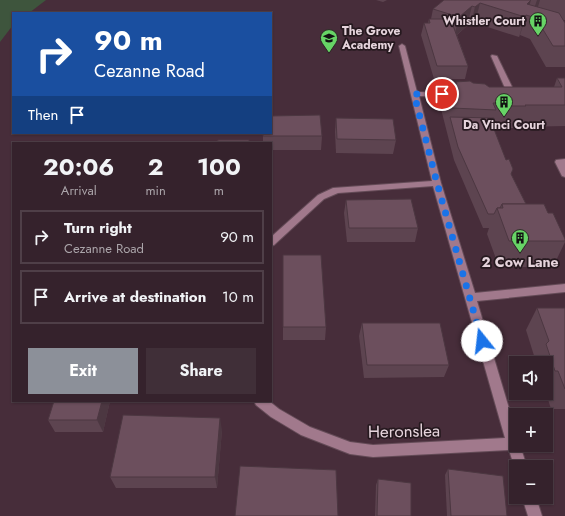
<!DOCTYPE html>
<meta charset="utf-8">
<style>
:root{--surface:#35222c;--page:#402f38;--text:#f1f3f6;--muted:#aaa4a9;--line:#4f3f48;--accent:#8c9099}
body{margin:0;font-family:Jost,sans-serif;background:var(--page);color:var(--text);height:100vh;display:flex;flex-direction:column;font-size:15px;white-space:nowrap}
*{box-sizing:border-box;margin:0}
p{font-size:13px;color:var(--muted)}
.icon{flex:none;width:22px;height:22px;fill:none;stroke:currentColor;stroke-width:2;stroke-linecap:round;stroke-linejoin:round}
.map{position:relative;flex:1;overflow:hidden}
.drawer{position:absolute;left:12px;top:142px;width:260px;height:260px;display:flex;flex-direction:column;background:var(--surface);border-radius:0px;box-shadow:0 1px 3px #0004,0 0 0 1px var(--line)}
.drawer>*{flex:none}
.banner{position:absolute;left:12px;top:12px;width:260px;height:122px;border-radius:0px;box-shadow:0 1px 3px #0004,0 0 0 1px var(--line);background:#1a4fa0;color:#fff;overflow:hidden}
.fabs{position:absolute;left:509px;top:356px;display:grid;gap:8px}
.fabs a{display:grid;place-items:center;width:44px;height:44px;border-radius:0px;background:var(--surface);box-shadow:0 1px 3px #0004,0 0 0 1px var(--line);font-size:20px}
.pin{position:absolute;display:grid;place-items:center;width:34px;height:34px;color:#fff;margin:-17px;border:2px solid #fff;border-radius:50%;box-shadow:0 1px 4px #0007}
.me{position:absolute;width:44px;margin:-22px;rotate:344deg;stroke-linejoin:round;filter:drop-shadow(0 0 3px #0008)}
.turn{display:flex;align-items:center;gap:14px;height:84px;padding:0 16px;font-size:18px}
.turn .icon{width:52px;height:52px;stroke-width:2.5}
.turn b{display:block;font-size:28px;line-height:34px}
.then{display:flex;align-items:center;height:38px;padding:0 16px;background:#0003;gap:8px;font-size:15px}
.eta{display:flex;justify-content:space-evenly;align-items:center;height:68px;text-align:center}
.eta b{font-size:24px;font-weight:700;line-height:28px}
.primary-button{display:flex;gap:8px;margin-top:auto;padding:8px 16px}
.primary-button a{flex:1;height:46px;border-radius:0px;background:var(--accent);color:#fff;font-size:16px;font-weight:700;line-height:46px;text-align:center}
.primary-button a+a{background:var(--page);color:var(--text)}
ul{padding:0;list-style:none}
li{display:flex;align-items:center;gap:12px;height:54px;margin:0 8px 6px;padding:0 8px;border:2px solid var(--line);border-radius:0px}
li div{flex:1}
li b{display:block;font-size:15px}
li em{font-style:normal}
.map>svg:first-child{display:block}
.green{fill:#3e553d}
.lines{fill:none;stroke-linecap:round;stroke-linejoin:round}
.minor-casing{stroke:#644b57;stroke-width:2}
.minor{fill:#a1798c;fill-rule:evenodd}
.wall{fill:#5d4450}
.shaded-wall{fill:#4c3741}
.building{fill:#6c4f5d;stroke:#4c3741}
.route{stroke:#1a73e8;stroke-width:7;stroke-dasharray:0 12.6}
.labels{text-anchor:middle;stroke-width:3.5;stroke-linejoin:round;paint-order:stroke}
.far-poi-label{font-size:12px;font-weight:bold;fill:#e6d4dc;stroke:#26191f;text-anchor:end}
.poi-label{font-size:14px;font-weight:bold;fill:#e6d4dc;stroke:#26191f}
.near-street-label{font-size:17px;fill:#e6d4dc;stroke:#26191f}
</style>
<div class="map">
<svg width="565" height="516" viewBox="0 0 565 516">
<rect width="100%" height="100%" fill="#472d3a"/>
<path class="green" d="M0 0H46L29 13H13V25L0 42Z"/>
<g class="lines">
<g class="minor-casing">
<g id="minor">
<path d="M402 44 405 46 417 92 456 93 460 95 456 97 419 96 441 183 475 293 565 284V292L477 301 516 432V445H520L527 467H516V472L509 450 373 457 350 454 301 435 271 417 256 405 254 401H269L279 409 310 427 350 442 373 445 505 438 433 186 338 193 324 199 274 245 271 246V237L318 195 333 188 432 181 399 46Z"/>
<path d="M492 55 497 56 516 95 515 97H509L508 95 491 56Z"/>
<path d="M565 159V177L562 176 555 162 556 160Z"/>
<path d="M522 497H536L542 516H528Z"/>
</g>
</g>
<use href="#minor" class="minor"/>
</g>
<g class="wall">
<path d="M376 0H387L383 2Z"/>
<path d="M444 0H565V20H563L565 23V67H546L530 39 520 35 519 37 475 23 470 27 467 26 457 35 468 66 465 79H434L421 35 424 23H428L429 19H431L433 9Z"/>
<path d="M557 78H565V126L519 127V128H499L497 125H495L494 129 511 174 526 204 548 213 565 239V242L553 267H499L487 234 489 228H483L454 160 440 105 445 84H455L456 82 473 83 489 87H554Z"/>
<path d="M336 118 396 140 393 154 336 153 335 132Z"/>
<path d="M263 133 322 136 321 150H271V143H263Z"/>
<path d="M346 200 418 228 415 242H347L344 213Z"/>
<path d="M283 255 326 327 325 340H283Z"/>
<path d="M537 308H565V409H551L546 393V363H535L536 362 526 330Z"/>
<path d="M362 323 449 365 444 377 364 378 359 336Z"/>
<path d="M110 401 103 432H55L48 420Z"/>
<path d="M222 430 217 488H116L110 477Z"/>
<path d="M448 469 507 516H447L445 475Z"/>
<path d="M378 479 411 516H375L376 485Z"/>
</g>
<g class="shaded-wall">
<path d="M531 0 520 35 519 37 525 17 527 4Z"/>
<path d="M537 0H540L537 10 533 12Z"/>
<path d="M480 3 475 23 470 27 475 7Z"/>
<path d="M472 6 467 26 454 37 459 17Z"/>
<path d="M102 401H110L103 432 97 420Z"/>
<path d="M220 418 222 430 217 488 215 477Z"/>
</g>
<g class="building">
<path d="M444 0H531L527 4 559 13 565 23V46H553L536 18 526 15 525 17 480 3 475 7 472 6 459 17 433 9Z"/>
<path d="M429 19H444L445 23H452L468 66H437L424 23H430Z"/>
<path d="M557 78H565V105H525L526 106H506L504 103H493L496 110 452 108 445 84H457L456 82 470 81 473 83 485 84 489 87H562Z"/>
<path d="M320 115 322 136H263V133H271V116Z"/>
<path d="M450 117 494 118 495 124H492L506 160 509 159 513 169 511 174 526 204H502L500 208H497L494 214H488L458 147Z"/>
<path d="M336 118 393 119 396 140 337 139Z"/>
<path d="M218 140H249V143H217Z"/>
<path d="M411 199 418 228H349L346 200Z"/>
<path d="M502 204H544L548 213H553L565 239V241H509L497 208H503Z"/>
<path d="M283 255H321L326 327H283Z"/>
<path d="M537 308H565V389L558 371H555L546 344 549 341Z"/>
<path d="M362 323H440L449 365H367Z"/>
<path d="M54 401H102L97 420H48Z"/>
<path d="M123 415 220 418 215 477H110Z"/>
<path d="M240 466 336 470 338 516H235Z"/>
<path d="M448 469 503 476 507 516H451Z"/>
<path d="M378 479 411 483V516H377Z"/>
</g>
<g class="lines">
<path class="route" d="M442 94H414L437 183 482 341"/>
</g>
<defs>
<g id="building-pin" transform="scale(0.9)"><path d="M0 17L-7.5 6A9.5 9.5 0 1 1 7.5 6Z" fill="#67d466" stroke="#26191f"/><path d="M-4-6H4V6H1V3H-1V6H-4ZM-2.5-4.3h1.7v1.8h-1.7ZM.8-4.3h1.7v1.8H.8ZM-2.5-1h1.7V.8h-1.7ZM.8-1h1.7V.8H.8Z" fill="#111"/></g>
<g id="school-pin" transform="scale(0.9)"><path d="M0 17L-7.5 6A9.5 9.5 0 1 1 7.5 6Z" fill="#67d466" stroke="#26191f"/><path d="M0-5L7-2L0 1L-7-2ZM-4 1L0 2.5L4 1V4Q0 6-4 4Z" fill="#111"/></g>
</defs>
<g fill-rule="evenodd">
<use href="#building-pin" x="538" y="21"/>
<use href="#school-pin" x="329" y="38"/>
<use href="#building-pin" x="504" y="102"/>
<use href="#building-pin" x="520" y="238"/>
</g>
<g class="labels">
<g class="far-poi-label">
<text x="525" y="25">Whistler Court</text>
<text x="342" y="35" text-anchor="start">The Grove<tspan x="342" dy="14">Academy</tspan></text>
<text x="504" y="129" text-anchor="middle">Da Vinci Court</text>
</g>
<g class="poi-label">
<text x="520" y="267">2 Cow Lane</text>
</g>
<g class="near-street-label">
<text transform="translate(404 431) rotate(-1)" y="6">Heronslea</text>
</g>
</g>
</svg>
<div class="fabs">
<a><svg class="icon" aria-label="sound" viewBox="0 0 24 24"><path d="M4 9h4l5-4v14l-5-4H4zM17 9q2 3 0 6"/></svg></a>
<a>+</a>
<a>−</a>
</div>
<div class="pin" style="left:442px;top:94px;background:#d93025"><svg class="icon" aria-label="arrive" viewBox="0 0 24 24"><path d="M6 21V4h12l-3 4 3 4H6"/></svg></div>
<svg class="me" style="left:482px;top:341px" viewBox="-20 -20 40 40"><circle r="19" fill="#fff"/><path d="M0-13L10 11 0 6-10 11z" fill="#1a73e8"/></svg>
<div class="banner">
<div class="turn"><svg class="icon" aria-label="right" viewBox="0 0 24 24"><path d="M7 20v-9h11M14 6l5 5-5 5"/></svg><div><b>90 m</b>Cezanne Road</div></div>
<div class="then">Then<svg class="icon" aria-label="arrive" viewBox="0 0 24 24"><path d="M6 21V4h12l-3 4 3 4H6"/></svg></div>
</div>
<section class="drawer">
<div class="eta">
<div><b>20:06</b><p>Arrival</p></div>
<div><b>2</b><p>min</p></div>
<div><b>100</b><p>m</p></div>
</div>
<ul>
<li><svg class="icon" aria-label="right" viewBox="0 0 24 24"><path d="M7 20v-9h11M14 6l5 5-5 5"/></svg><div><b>Turn right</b><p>Cezanne Road</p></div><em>90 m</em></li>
<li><svg class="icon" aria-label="arrive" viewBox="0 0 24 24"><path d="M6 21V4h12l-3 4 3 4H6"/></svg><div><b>Arrive at destination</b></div><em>10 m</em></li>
</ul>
<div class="primary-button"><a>Exit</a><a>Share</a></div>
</section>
</div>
